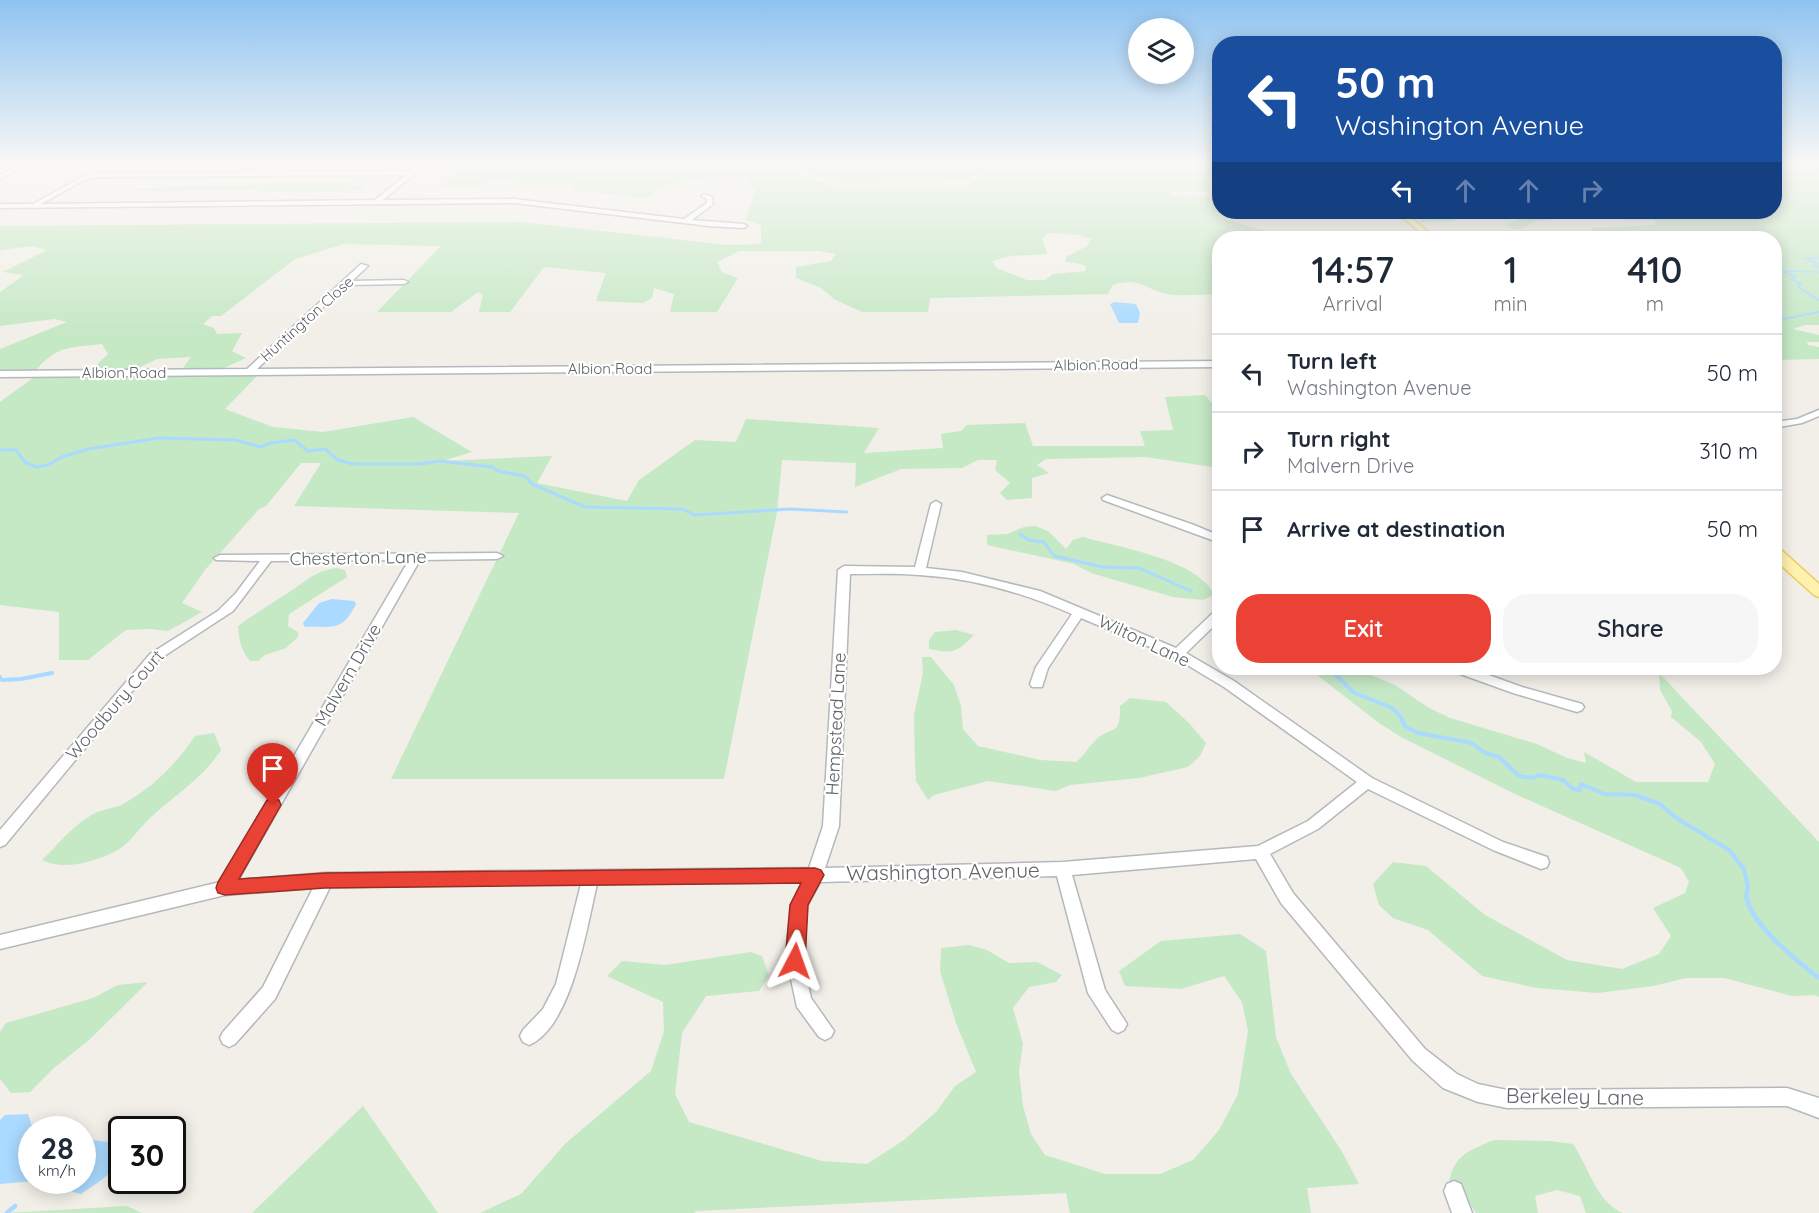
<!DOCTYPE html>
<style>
:root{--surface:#fff;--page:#f6f6f7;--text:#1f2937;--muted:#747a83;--line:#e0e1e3;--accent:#ea4335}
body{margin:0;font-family:Quicksand,sans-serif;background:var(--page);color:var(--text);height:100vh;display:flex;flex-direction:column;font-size:22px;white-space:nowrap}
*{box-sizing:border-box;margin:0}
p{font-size:20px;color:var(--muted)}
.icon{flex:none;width:33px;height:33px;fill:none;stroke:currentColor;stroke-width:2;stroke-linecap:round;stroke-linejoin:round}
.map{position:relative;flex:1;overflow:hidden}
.sheet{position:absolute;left:1212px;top:231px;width:570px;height:444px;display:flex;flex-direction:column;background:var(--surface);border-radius:24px;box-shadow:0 3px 15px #0003}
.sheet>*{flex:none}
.guide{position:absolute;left:1212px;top:36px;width:570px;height:183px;border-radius:24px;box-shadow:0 3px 15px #0003;background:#1a4fa0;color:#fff;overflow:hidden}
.controls{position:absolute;left:1128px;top:18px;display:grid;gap:12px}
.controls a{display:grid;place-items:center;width:66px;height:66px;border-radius:50%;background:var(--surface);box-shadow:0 3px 15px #0003;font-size:30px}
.speed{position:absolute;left:18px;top:1116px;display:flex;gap:12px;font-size:30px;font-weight:700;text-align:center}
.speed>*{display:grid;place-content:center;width:78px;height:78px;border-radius:50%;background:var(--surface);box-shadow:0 3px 15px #0003;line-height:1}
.speed small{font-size:15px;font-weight:400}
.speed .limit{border:3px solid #111;border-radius:9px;background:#fff;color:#111}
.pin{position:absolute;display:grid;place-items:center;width:51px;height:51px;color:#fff;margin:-62px -26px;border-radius:50% 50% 50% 0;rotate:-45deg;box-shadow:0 0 6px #0007}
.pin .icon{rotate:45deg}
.me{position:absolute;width:66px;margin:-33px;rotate:4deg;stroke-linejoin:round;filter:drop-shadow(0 0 4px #0008)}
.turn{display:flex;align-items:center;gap:21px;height:126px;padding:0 24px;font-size:27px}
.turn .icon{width:78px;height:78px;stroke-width:2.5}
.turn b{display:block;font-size:42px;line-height:51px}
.lanes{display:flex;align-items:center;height:57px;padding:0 24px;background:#0003;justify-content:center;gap:30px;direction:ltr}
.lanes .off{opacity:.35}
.eta{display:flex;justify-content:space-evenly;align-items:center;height:102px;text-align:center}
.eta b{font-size:36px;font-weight:600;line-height:42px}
.button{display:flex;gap:12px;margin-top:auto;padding:12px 24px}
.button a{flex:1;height:69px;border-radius:24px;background:var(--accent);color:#fff;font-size:24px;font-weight:600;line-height:69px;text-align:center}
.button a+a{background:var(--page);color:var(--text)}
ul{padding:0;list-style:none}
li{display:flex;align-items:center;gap:18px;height:78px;padding:0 24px;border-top:2px solid var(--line)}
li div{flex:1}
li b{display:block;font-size:22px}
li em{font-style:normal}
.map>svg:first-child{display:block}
.green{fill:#c5e8c5;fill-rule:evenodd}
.water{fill:#aadaff}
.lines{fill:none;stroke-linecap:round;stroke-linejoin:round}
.stream-far4{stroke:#aadaff;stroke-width:1.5}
.stream-far3{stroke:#aadaff;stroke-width:2}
.stream-far2{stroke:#aadaff;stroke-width:3}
.stream-far1{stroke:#aadaff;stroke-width:4}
.stream{stroke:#aadaff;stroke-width:4.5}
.minor-casing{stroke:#b5b8bc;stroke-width:3}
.major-casing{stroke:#f2c960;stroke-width:3}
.minor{fill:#fff;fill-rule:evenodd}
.major{fill:#fff2af;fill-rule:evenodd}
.route{fill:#ea4335;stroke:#982c22;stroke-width:1.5}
.labels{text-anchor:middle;stroke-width:4.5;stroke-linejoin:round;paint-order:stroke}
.far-street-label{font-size:15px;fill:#5f6368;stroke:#fff}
.street-label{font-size:18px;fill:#5f6368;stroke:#fff}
.near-street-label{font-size:21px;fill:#5f6368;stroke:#fff}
</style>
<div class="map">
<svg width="1819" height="1213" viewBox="0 0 1819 1213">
<rect width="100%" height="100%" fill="#f1efe8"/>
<g class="green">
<path d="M465 165H773L833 186H966L981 174 961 181 846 183 822 179 783 165H1219V177L1199 178 1206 181 1209 192H1169L1172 196 1219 197 1220 212H1288L1227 213 1219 217 1269 232 1309 238H1220L1219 294C1203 294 1183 297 1167 294 1145 290 1140 276 1113 285L1108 294 930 298 928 312H862L834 299 821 288 796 278V267L831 261 836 254 818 251H739L717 262 722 272 738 278 717 312H670L674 294 654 288 652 298 643 303 596 301 606 273 544 267 510 312H479L483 295 478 292 451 312H377L441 246 344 244 295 259 221 316H212L203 324 214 328 217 334 242 333 232 351 246 358 224 368H183L191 357 157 359 134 370H91L108 354 102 344C69 348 58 345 36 370L0 371V349L67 322 54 319 0 326V292L24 275 3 272 47 250 32 246 0 250V226L522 222 727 245 761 244V225L746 220 755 190 745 178C718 178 666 176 648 198L572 190 577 183H514L516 180H487L482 187H441ZM1050 233 1078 235 1091 239 1087 246 1066 257V262L1081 264 1086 267V271L1053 274 1045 280H1027L997 268 992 261 1011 256 1047 254 1042 238Z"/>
<path d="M1775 165H1819V325H1805L1793 329 1819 335V342H1807L1808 345 1819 347V359L1775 360 1774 238 1599 236 1591 228 1655 225V220C1621 220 1570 215 1538 221 1531 223 1524 228 1517 230L1506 225 1519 219H1451L1457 221 1421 222 1410 212H1485L1522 218 1533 215 1529 212H1774Z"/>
<path d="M328 181 367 186 358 190 320 192 193 189 164 192 126 189Z"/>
<path d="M258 375 225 409 273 427 323 432 413 417 472 452 442 461 552 456 537 483 627 501 639 480 695 440 736 442 746 419 879 428 864 453 943 448 941 434 961 431 967 425 1025 423 1033 446H1145L1140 431 1173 430 1165 397 1205 395 1215 407 1219 408V468L1146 457 1046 459 1037 465 1049 473 1032 478V498L1007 500 1000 493 1010 483 995 470 997 460H978L962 468 901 469 855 487 856 463 782 460 777 512 724 779H391L519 513 294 506 321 463H301L266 506 259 509 205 570 182 603 202 612 168 631 150 629 126 630 88 660H59V612L0 605V402L33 378Z"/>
<path d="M1035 526 1048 531 1066 549 1073 540 1083 537C1117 547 1200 560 1214 595L1203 600 1173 597 1091 573 1074 564 987 545V535L1007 534 1024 527Z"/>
<path d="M336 568 345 570 347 577 289 614 288 626 298 632V637L286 648 265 655 258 661H250C241 650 239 640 238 626 254 614 270 605 286 594 306 582 312 572 336 568Z"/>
<path d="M956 630 974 635C957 652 954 654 929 649V640L935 632Z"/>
<path d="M922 657H931L954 685 961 706 963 729 978 746 1040 760 1076 762C1087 753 1087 748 1095 741 1109 725 1121 739 1120 706L1130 698 1166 702 1189 723 1206 743 1200 756 1188 767 1139 778 1070 785 1056 791 988 781 934 795 928 800 916 781 915 765 914 715 923 673Z"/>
<path d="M1308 668H1354L1395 685 1429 708 1450 718 1537 744 1567 758 1586 763 1584 752 1636 782H1708L1715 764 1701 742 1671 717 1672 711 1660 690 1659 673 1819 842V997L1814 995 1792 996 1724 978H1686L1653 986 1598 993 1537 988 1482 976 1428 930 1393 918 1379 905 1373 884 1393 862 1426 866 1485 915 1567 960 1622 969 1659 954 1671 936 1653 908 1685 893 1689 882 1681 868 1515 794 1401 737 1379 723Z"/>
<path d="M214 733 221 750C203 778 175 795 151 817 139 828 128 846 114 852 94 862 62 871 42 860 57 846 72 826 90 816 99 810 111 809 121 805 153 788 175 765 195 736Z"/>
<path d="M1240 934 1266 951 1276 1037 1291 1074 1341 1150 1359 1184 1307 1188 1311 1213H1070L1066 1193 696 1211 694 1213H480L521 1194 566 1143 651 1071 664 1031 663 1002 607 976 622 961 665 965 751 952 762 956 769 975 759 991 706 996 682 1033 675 1094 689 1122 822 1161 867 1164 904 1140 937 1111 955 1086 976 1072 956 1023 940 971 941 948 969 945 987 950 1009 963 1037 962 1062 975 1056 982 1029 987 1013 1008 1023 1044 1019 1071 1023 1106 1031 1134 1045 1155 1105 1174H1160L1193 1160 1219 1130 1238 1094 1248 1031 1242 1002 1224 976 1181 989 1125 986 1119 971 1161 941Z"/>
<path d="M148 982 89 1040 54 1068 30 1092 11 1093 0 1079V1032L6 1023 93 998 118 985Z"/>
<path d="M363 1106 438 1213H252Z"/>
<path d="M1494 1140 1550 1141 1573 1144C1589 1167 1596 1202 1623 1213H1586L1580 1196 1557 1190 1535 1196 1538 1213H1476L1469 1203 1447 1193C1452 1157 1462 1153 1494 1140Z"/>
<path d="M127 1206 142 1213H6Z"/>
</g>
<g class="water">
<path d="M1115 302 1136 304 1140 313 1138 323H1119L1110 304Z"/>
<path d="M332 599 354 601 356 604C342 632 334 626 305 627L303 623 319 603Z"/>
<path d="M28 1114 33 1129 32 1180 34 1181 0 1184V1120L5 1115Z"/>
<path d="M83 1139 117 1143C132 1165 96 1183 81 1194L66 1190 52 1181 82 1180Z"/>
</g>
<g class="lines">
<g class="stream-far4">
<path d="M1819 258H1805L1818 264 1813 265 1819 267"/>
<path d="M1801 284 1791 279 1796 276 1779 271 1819 272"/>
</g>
<g class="stream-far3">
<path d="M1799 283 1801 284 1798 287 1819 300"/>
<path d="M1774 321 1819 312"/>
</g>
<g class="stream-far2">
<path d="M0 450H16L26 463 36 467 48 465 62 457 88 449 159 438 235 440 261 447 271 443 294 440 308 451 325 449 338 460 353 464H420L441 461 492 467 498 471 525 476 532 484 585 507 682 509 695 515 791 509 847 512"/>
<path d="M1020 534 1029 540 1044 542 1054 556 1103 567 1139 568 1191 591"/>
</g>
<g class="stream-far1">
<path d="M1325 668 1332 671 1353 692 1392 708 1400 716 1405 726 1418 733 1472 743 1485 753 1499 757 1519 776 1532 778 1540 775 1563 780 1573 789 1580 790 1581 784 1604 794 1635 795 1660 804 1675 817 1729 850 1744 869 1748 887"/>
<path d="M0 677 2 680 21 679 52 673"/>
</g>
<g class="stream">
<path d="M1748 886C1747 890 1746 896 1747 900 1756 929 1796 960 1819 978"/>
<path d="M7 1213 15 1206"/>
</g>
<g class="minor-casing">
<g id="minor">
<path d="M18 165H25L0 179V175Z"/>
<path d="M418 165H425L383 200 514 199 684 219 707 203V199L701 196 704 194 712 197 713 204 692 220 744 224 747 226 744 228 709 226 514 203 0 208V204H33L82 177 100 173 411 171ZM406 175 375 200 41 204 86 179 100 177Z"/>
<path d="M361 264 368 266 352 281 404 280 408 282 404 284 347 285 257 369 1220 361V367L0 377V371L247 369Z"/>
<path d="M1819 410V416L1802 423 1774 428V422L1797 419Z"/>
<path d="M1107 495 1194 525 1220 536V543L1103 500 1102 498Z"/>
<path d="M936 501 941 504 926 568 962 572 1040 591 1176 648 1216 610 1220 609V620L1186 653 1234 681 1372 778 1503 842 1547 857 1549 862 1547 867 1541 869 1493 850 1368 789 1318 829 1270 854 1293 893 1425 1049 1457 1074 1478 1084 1507 1090 1787 1088 1819 1098V1118L1787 1106 1507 1108 1478 1102 1443 1088 1413 1061 1281 903 1256 859 1072 875 1105 990 1127 1024 1124 1030 1118 1033 1112 1030 1088 993 1057 876 820 882 807 906 803 961 811 998 834 1031 831 1037 825 1040 819 1037 797 1007 787 961 791 905 803 882 597 884C587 926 572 1027 529 1045L523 1042 520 1036 523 1030 543 1009 556 984 581 884 330 887 275 999 235 1044 229 1047 223 1044 220 1038 223 1032 263 987 313 888 225 895 0 949V935L220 882 409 560 271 561 233 611 158 660 5 845 0 847V830L150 654 218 611 236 593 260 561 216 560 214 558 220 555 497 553 503 556 497 559 420 560 238 880 325 873 809 868 823 826 838 570 844 566 915 567 931 504ZM850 574C873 574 896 573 919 575 972 578 1024 593 1072 614L1036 667 1030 684 1032 687H1042L1048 668 1081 618 1174 657 1224 687 1357 782 1308 821 1258 846 1063 862 825 868 839 826Z"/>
<path d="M1451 668H1469L1522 687 1582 704 1584 707 1582 710 1577 712 1513 693 1452 671Z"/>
<path d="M1454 1181 1461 1184 1472 1213H1452L1444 1191 1447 1184Z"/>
</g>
</g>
<g class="major-casing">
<g id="major">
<path d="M1397 212H1405L1435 238H1426Z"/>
<path d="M1774 547 1779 548 1819 584V597L1814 595 1774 559Z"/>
</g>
</g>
<use href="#minor" class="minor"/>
<use href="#major" class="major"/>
</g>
<linearGradient id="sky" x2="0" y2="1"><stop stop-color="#8fc3f1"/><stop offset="0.49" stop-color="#f9f8f5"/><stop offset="1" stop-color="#f9f8f5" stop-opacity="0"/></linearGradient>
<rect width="1819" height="335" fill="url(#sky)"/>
<path class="route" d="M273 798 279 800 281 805 239 879 325 873 815 868 821 870 824 875 808 905 805 961 802 967 795 970 788 967 785 961 790 905 801 883 325 888 225 895 218 893 216 888 218 882 267 800Z"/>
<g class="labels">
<g class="far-street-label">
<text transform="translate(307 319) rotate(-42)" y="5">Huntington Close</text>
<text transform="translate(1096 365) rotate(-1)" y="5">Albion Road</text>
<text x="610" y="374">Albion Road</text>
<text x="124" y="378">Albion Road</text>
</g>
<g class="street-label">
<text transform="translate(358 558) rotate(-1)" y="6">Chesterton Lane</text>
<text transform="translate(1144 641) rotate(25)" y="6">Wilton Lane</text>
<text transform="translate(348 675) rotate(-60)" y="6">Malvern Drive</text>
<text transform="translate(115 705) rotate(-49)" y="6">Woodbury Court</text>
<text transform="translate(836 724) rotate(-87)" y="6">Hempstead Lane</text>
</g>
<g class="near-street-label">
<text transform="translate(943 872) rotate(-1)" y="7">Washington Avenue</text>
<text transform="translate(1575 1097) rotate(1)" y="7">Berkeley Lane</text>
</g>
</g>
</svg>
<div class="controls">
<a><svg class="icon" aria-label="layers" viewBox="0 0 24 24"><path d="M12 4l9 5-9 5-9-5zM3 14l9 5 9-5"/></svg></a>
</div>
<div class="speed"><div>28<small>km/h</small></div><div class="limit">30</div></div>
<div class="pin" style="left:273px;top:805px;background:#d93025"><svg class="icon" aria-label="arrive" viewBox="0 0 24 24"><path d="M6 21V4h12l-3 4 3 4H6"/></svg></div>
<svg class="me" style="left:795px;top:961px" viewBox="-20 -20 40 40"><path d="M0-17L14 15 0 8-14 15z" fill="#ea4335" stroke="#fff" stroke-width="4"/></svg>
<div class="guide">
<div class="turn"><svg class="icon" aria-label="left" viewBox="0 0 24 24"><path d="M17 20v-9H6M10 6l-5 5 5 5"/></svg><div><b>50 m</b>Washington Avenue</div></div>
<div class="lanes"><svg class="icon" aria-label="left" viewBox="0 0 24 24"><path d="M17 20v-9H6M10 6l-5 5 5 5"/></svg><svg class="icon off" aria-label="ahead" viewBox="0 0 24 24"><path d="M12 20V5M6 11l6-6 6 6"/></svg><svg class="icon off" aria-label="ahead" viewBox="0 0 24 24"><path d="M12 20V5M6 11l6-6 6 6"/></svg><svg class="icon off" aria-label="right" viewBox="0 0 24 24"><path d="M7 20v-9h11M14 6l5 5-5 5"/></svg></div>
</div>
<section class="sheet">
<div class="eta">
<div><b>14:57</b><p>Arrival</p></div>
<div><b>1</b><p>min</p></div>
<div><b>410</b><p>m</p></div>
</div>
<ul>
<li><svg class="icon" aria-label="left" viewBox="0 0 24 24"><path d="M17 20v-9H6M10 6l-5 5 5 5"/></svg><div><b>Turn left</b><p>Washington Avenue</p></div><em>50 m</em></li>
<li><svg class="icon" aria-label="right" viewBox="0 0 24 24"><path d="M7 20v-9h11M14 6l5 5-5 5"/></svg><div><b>Turn right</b><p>Malvern Drive</p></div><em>310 m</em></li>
<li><svg class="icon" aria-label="arrive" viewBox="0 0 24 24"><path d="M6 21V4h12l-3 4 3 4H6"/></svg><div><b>Arrive at destination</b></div><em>50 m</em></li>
</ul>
<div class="button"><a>Exit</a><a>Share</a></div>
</section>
</div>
